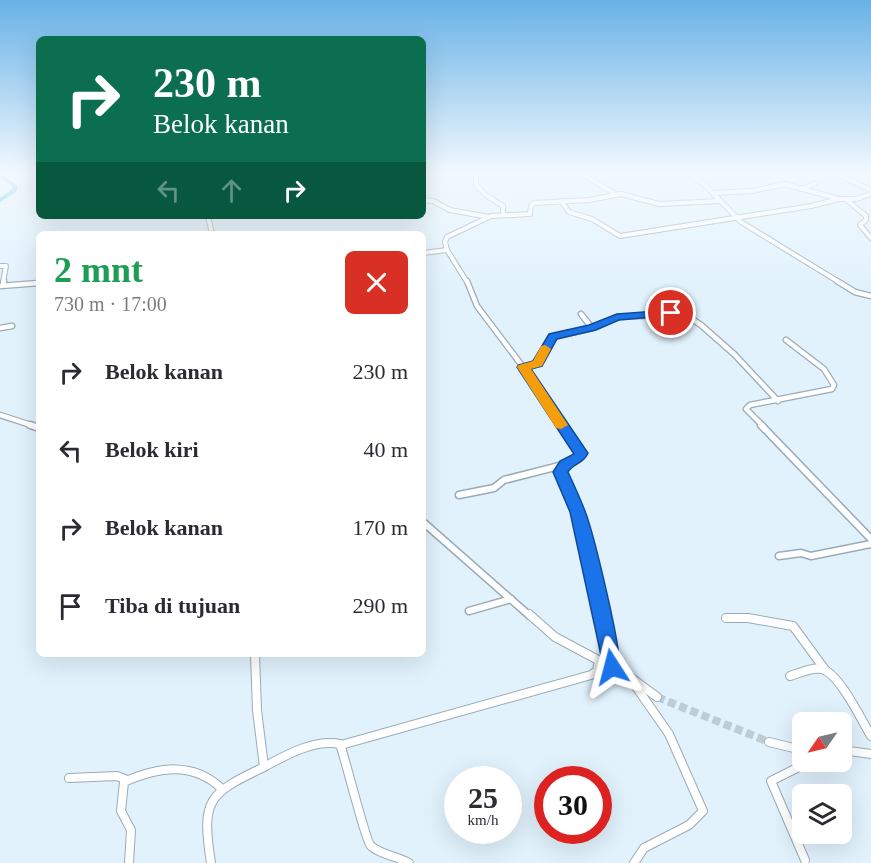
<!DOCTYPE html>
<html lang="id">
<meta charset="utf-8">
<style>
:root{--surface:#fff;--page:#f2f2f3;--text:#2b2b33;--muted:#7c7c81}
body{margin:0;font-family:Georgia,serif;background:var(--page);color:var(--text);height:100vh;display:flex;flex-direction:column;font-size:22px;white-space:nowrap}
*{box-sizing:border-box;margin:0}
p{font-size:20px;color:var(--muted)}
.icon{flex:none;width:33px;height:33px;fill:none;stroke:currentColor;stroke-width:2;stroke-linecap:round;stroke-linejoin:round}
.map{position:relative;flex:1;overflow:hidden}
.side{position:absolute;left:36px;top:231px;width:390px;height:426px;display:flex;flex-direction:column;background:var(--surface);border-radius:9px;box-shadow:0 6px 24px #0002}
.side>*{flex:none}
.hud{position:absolute;left:36px;top:36px;width:390px;height:183px;border-radius:9px;box-shadow:0 6px 24px #0002;background:#0b6e4f;color:#fff;overflow:hidden}
.needle{width:39px;rotate:236deg}
.fabs{position:absolute;left:792px;top:712px;display:grid;gap:12px}
.fabs a{display:grid;place-items:center;width:60px;height:60px;border-radius:9px;background:var(--surface);box-shadow:0 6px 24px #0002;font-size:30px}
.speed{position:absolute;left:444px;top:766px;display:flex;gap:12px;font-size:30px;font-weight:700;text-align:center}
.speed>*{display:grid;place-content:center;width:78px;height:78px;border-radius:50%;background:var(--surface);box-shadow:0 6px 24px #0002;line-height:1}
.speed small{font-size:15px;font-weight:400}
.speed .limit{border:9px solid #d22;background:#fff;color:#111}
.pin{position:absolute;display:grid;place-items:center;width:51px;height:51px;color:#fff;margin:-26px;border:3px solid #fff;border-radius:50%;box-shadow:0 2px 6px #0007}
.me{position:absolute;width:66px;margin:-33px;rotate:351deg;stroke-linejoin:round;filter:drop-shadow(0 0 4px #0008)}
.turn{display:flex;align-items:center;gap:21px;height:126px;padding:0 18px;font-size:27px}
.turn .icon{width:78px;height:78px;stroke-width:2.5}
.turn b{display:block;font-size:42px;line-height:51px}
.lanes{display:flex;align-items:center;height:57px;padding:0 18px;background:#0003;justify-content:center;gap:30px;direction:ltr}
.lanes .off{opacity:.35}
.round{display:grid;place-items:center;flex:none;width:63px;height:63px;border-radius:9px;background:var(--page)}
.headline{display:flex;align-items:center;justify-content:space-between;height:102px;padding:0 18px}
h1{font-size:36px;font-weight:700;line-height:45px;color:#1e9e55}
ul{padding:0;list-style:none}
li{display:flex;align-items:center;gap:18px;height:78px;padding:0 18px}
li div{flex:1}
li b{display:block;font-size:22px}
li em{font-style:normal}
.map>svg:first-child{display:block}
.lines{fill:none;stroke-linecap:round;stroke-linejoin:round}
.river{fill:#45afe6;fill-rule:evenodd}
.minor-tunnel{stroke:#beccd6;stroke-width:8;stroke-dasharray:8 4;stroke-linecap:butt}
.minor-far3-casing{stroke:#9babb5;stroke-width:6}
.minor-far2-casing{stroke:#9babb5;stroke-width:7}
.minor-far1-casing{stroke:#9babb5;stroke-width:9}
.minor-casing{stroke:#9babb5;stroke-width:10}
.minor-far3{stroke:#fff;stroke-width:4}
.minor-far2{stroke:#fff;stroke-width:4.5}
.minor-far1{stroke:#fff;stroke-width:6}
.minor{stroke:#fff;stroke-width:8}
.route{fill:#1a73e8;stroke:#114b97;stroke-width:1.5}
.slow{fill:#f59e0b}
</style>
<div class="map">
<svg width="871" height="863" viewBox="0 0 871 863">
<rect width="100%" height="100%" fill="#e1f2fd"/>
<g class="lines">
<path class="river" d="M0 173 18 186 16 192 0 202V198L11 190 12 186 0 177Z"/>
<path class="minor-tunnel" d="M657 697 769 742"/>
<g class="minor-far3-casing">
<g id="minor-far3">
<path d="M472 172 476 177V185L487 196 503 206V215"/>
<path d="M595 172 584 175 617 195"/>
<path d="M685 172 704 184 741 222 839 282"/>
<path d="M832 172 871 190"/>
<path d="M861 172 871 175"/>
<path d="M802 189 816 183"/>
<path d="M713 193 752 191 785 184 839 199H856L871 194"/>
<path d="M423 200 433 201 450 210 489 217"/>
<path d="M847 200 866 216V220L860 225 871 238"/>
<path d="M561 201 569 212 592 219 620 236 811 206 839 199"/>
<path d="M208 216 212 234"/>
<path d="M447 250 445 242 447 237 491 216 530 214 531 205 534 203 589 200 621 194 659 204 720 201"/>
<path d="M423 253 447 250 467 282"/>
<path d="M0 266H6L3 282"/>
</g>
</g>
<g class="minor-far2-casing">
<g id="minor-far2">
<path d="M467 281 477 306 523 367 563 426"/>
<path d="M837 281 855 292 871 296"/>
<path d="M3 285 4 281"/>
<path d="M0 286 39 283"/>
<path d="M581 314 592 328"/>
<path d="M0 328 12 326"/>
<path d="M523 367 538 364 553 337 592 328 617 317 684 314 701 325 734 354 778 401"/>
<path d="M0 415 34 426"/>
<path d="M763 426 746 409 750 405 832 389 834 385 824 369 786 340"/>
</g>
</g>
<g class="minor-far1-casing">
<g id="minor-far1">
<path d="M30 425 39 428"/>
<path d="M562 425 581 453 580 457 565 465 561 472 578 512 603 616"/>
<path d="M761 425 871 539"/>
<path d="M459 495 494 488 504 480 563 465"/>
<path d="M423 522 530 616"/>
<path d="M779 556 801 553 811 556 871 544"/>
<path d="M469 611 511 599"/>
</g>
</g>
<g class="minor-casing">
<g id="minor">
<path d="M529 614 555 637 630 677 657 697"/>
<path d="M602 614 612 667"/>
<path d="M726 618H748L793 626 826 671"/>
<path d="M790 676C799 673 812 667 822 669 839 673 862 721 871 736"/>
<path d="M632 681 669 734 703 811 689 825 644 848 634 863"/>
<path d="M769 742 802 750"/>
<path d="M341 745 591 675 597 671 599 661"/>
<path d="M842 750 871 754"/>
<path d="M264 767C286 755 314 739 340 744 345 758 366 842 371 846 381 855 397 856 409 863"/>
<path d="M69 778 117 776 127 780"/>
<path d="M805 860 771 781 809 762"/>
<path d="M129 863 131 830 121 811 124 782C159 767 193 761 222 789"/>
<path d="M211 863C201 799 208 794 264 767L257 710 255 654"/>
</g>
</g>
<use href="#minor-far3" class="minor-far3"/>
<use href="#minor-far2" class="minor-far2"/>
<use href="#minor-far1" class="minor-far1"/>
<use href="#minor" class="minor"/>
</g>
<linearGradient id="sky" x2="0" y2="1"><stop stop-color="#67b2e7"/><stop offset="0.59" stop-color="#f2f9fe"/><stop offset="1" stop-color="#f2f9fe" stop-opacity="0"/></linearGradient>
<rect width="871" height="293" fill="url(#sky)"/>
<path class="route" d="M671 310 675 311V315L619 320 596 330 557 339 542 366 531 369 588 453C584 464 573 463 568 472 574 485 580 498 585 511 593 532 625 659 619 674L612 677 605 674 570 512 553 472 560 461 574 454 517 367 519 365 533 361 549 334 589 325 617 314Z"/>
<path class="slow" d="M545 345 551 349 542 366 531 369 568 425 561 429 556 428 517 367 519 365 533 361 541 346Z"/>
</svg>
<div class="fabs">
<a><svg class="needle" viewBox="-14 -14 28 28"><path d="M0-13l5 13h-10z" fill="#e53935"/><path d="M0 13l5-13h-10z" fill="#7c7c81"/></svg></a>
<a><svg class="icon" aria-label="layers" viewBox="0 0 24 24"><path d="M12 4l9 5-9 5-9-5zM3 14l9 5 9-5"/></svg></a>
</div>
<div class="speed"><div>25<small>km/h</small></div><div class="limit">30</div></div>
<div class="pin" style="left:671px;top:313px;background:#d93025"><svg class="icon" aria-label="arrive" viewBox="0 0 24 24"><path d="M6 21V4h12l-3 4 3 4H6"/></svg></div>
<svg class="me" style="left:612px;top:667px" viewBox="-20 -20 40 40"><path d="M0-17L14 15 0 8-14 15z" fill="#1a73e8" stroke="#fff" stroke-width="4"/></svg>
<div class="hud">
<div class="turn"><svg class="icon" aria-label="right" viewBox="0 0 24 24"><path d="M7 20v-9h11M14 6l5 5-5 5"/></svg><div><b>230 m</b>Belok kanan</div></div>
<div class="lanes"><svg class="icon off" aria-label="left" viewBox="0 0 24 24"><path d="M17 20v-9H6M10 6l-5 5 5 5"/></svg><svg class="icon off" aria-label="ahead" viewBox="0 0 24 24"><path d="M12 20V5M6 11l6-6 6 6"/></svg><svg class="icon" aria-label="right" viewBox="0 0 24 24"><path d="M7 20v-9h11M14 6l5 5-5 5"/></svg></div>
</div>
<section class="side">
<div class="headline"><div><h1>2 mnt</h1><p>730 m · 17:00</p></div><a class="round" style="background:#d93025;color:#fff"><svg class="icon" aria-label="close" viewBox="0 0 24 24"><path d="M6 6l12 12M18 6L6 18"/></svg></a></div>
<ul>
<li><svg class="icon" aria-label="right" viewBox="0 0 24 24"><path d="M7 20v-9h11M14 6l5 5-5 5"/></svg><div><b>Belok kanan</b></div><em>230 m</em></li>
<li><svg class="icon" aria-label="left" viewBox="0 0 24 24"><path d="M17 20v-9H6M10 6l-5 5 5 5"/></svg><div><b>Belok kiri</b></div><em>40 m</em></li>
<li><svg class="icon" aria-label="right" viewBox="0 0 24 24"><path d="M7 20v-9h11M14 6l5 5-5 5"/></svg><div><b>Belok kanan</b></div><em>170 m</em></li>
<li><svg class="icon" aria-label="arrive" viewBox="0 0 24 24"><path d="M6 21V4h12l-3 4 3 4H6"/></svg><div><b>Tiba di tujuan</b></div><em>290 m</em></li>
</ul>
</section>
</div>
